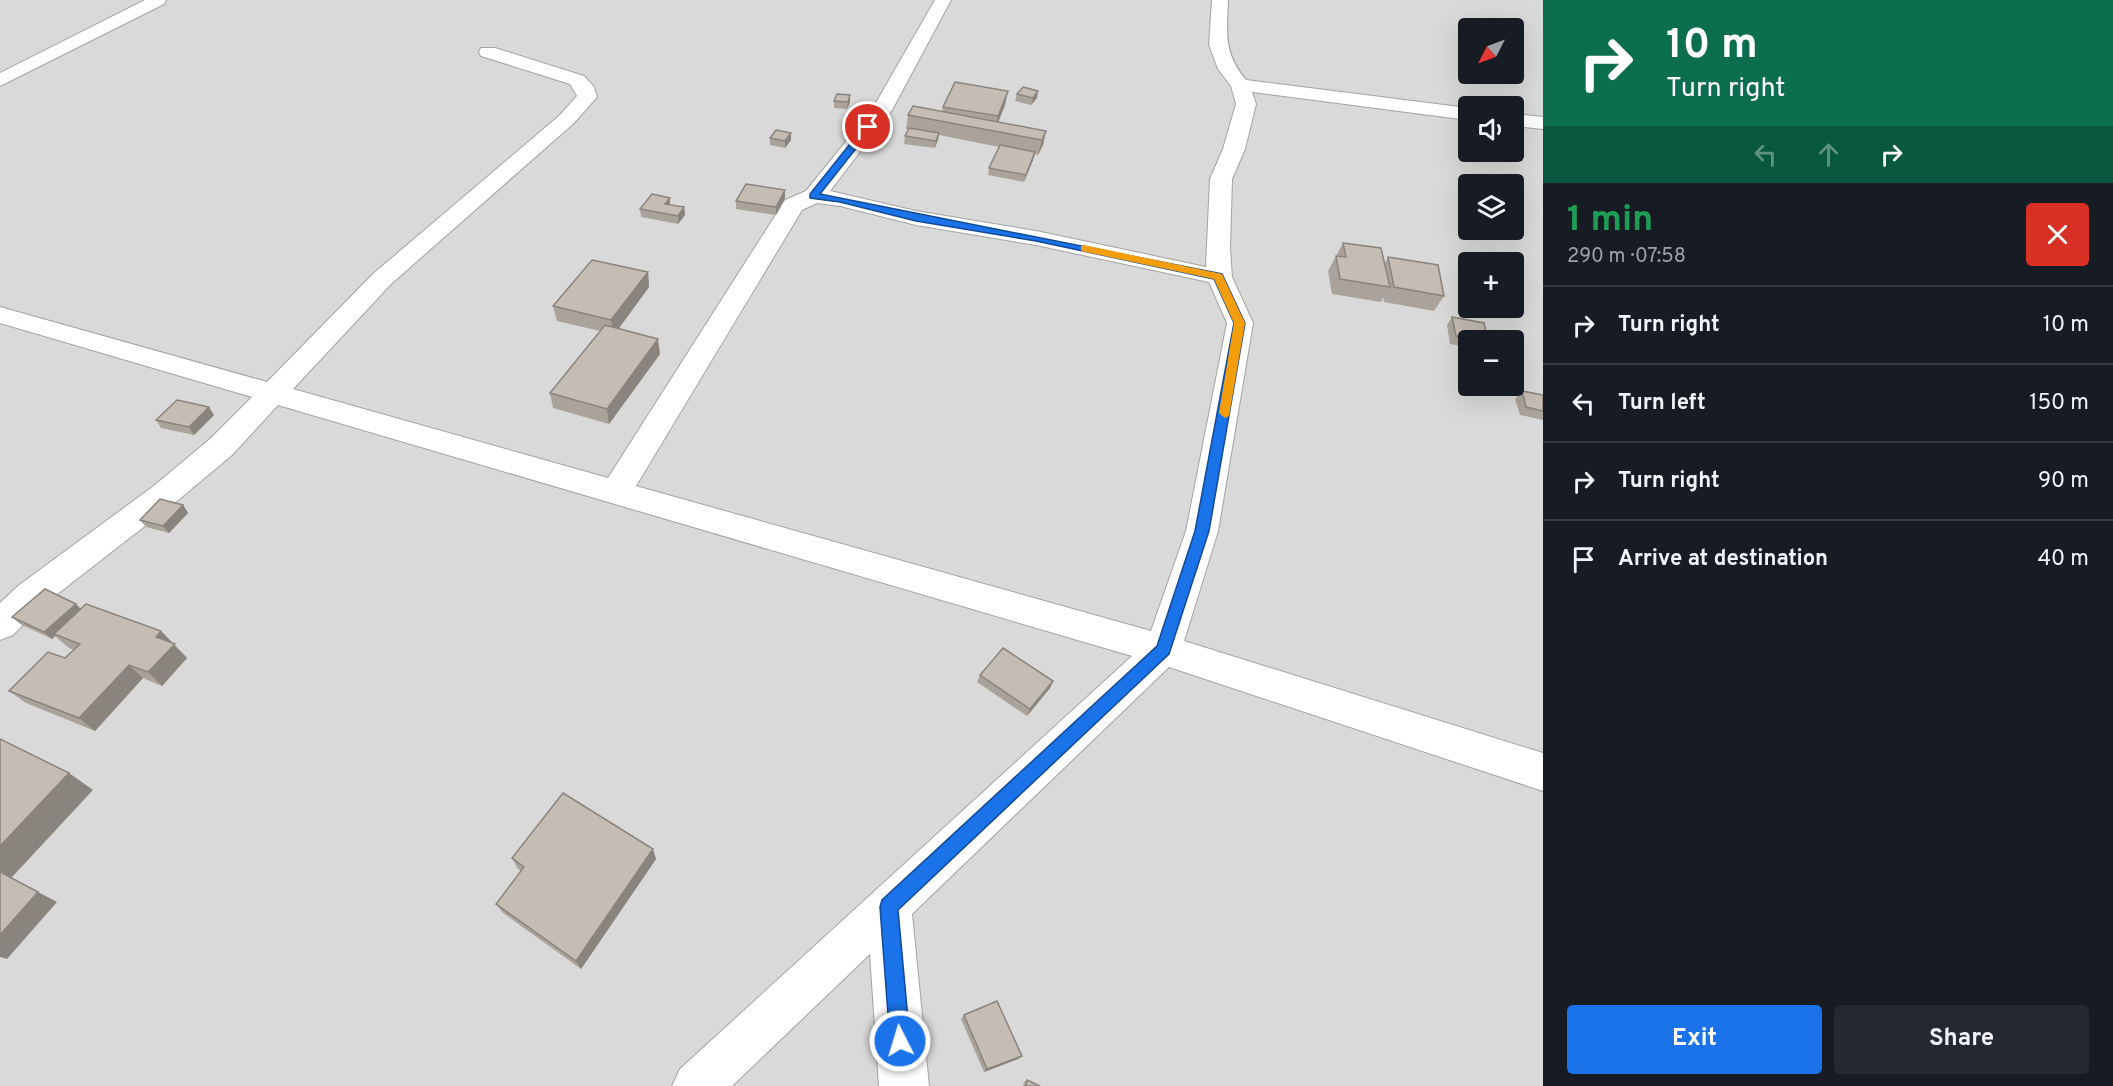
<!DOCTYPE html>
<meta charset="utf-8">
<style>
:root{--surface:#171b24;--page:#242831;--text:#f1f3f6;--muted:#9ea1a6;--line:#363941;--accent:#1a73e8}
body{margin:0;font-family:Overpass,sans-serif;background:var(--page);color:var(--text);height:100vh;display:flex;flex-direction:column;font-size:22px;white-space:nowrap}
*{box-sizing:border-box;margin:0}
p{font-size:20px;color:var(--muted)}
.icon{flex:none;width:33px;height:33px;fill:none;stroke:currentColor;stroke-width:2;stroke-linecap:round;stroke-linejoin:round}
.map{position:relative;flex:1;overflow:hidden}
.side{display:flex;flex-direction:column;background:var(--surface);width:570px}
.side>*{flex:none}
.guide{background:#0b6e4f;color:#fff;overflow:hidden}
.needle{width:39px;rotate:228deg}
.fabs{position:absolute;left:1458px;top:18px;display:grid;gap:12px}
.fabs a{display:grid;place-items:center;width:66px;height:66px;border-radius:6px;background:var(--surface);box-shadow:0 6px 24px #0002;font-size:30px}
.pin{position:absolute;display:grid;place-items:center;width:51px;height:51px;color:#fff;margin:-26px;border:3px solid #fff;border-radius:50%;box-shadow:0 2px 6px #0007}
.me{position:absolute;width:66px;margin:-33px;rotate:355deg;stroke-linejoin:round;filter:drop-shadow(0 0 4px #0008)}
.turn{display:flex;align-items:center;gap:21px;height:126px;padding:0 24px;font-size:27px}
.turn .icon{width:78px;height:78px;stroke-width:2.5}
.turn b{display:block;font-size:42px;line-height:51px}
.lanes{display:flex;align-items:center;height:57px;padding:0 24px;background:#0003;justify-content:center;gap:30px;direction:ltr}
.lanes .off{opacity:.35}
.round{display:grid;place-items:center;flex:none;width:63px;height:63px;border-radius:6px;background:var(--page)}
.overview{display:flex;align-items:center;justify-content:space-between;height:102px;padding:0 24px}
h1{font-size:36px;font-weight:700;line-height:45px;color:#1e9e55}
.cta{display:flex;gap:12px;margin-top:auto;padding:12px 24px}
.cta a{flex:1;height:69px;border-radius:6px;background:var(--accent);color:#fff;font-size:24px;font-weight:700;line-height:69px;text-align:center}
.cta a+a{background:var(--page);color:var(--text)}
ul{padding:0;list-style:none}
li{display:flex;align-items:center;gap:18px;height:78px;padding:0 24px;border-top:2px solid var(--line)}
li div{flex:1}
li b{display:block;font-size:22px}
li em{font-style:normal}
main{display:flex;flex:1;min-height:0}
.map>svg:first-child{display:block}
.residential{fill:#dad9d9;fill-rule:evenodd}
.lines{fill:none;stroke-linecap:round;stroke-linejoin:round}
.street-casing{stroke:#a3a3a3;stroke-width:2}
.street{fill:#fff;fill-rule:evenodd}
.wall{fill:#a9a39b}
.shaded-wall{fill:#8a847e}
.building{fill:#c5bdb4;stroke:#8a847e;stroke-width:1.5}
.route{fill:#1a73e8;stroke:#114b97;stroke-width:1.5}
.slow{fill:#f59e0b}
</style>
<main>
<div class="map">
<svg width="1543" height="1086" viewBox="0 0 1543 1086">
<rect width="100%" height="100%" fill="#eeeae1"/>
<path class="residential" d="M0 0H1543V1086H0ZM1468 28H1514V74H1468ZM1468 106H1514V152H1468ZM1468 184H1514V230H1468ZM1468 262H1514V308H1468ZM1468 340H1514V386H1468Z"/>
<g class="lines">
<g class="street-casing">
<g id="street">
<path d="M145 0H166L164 4 0 86V73Z"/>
<path d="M935 0H951L892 110 830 191 916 211 1036 231 1206 267 1210 179 1223 149 1236 104 1231 86 1218 69 1209 45 1212 0H1228C1227 34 1223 52 1246 80L1468 108V120L1252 92 1256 104 1245 149 1232 179 1230 248 1232 277 1253 323 1218 531 1184 641 1543 753V791L1169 667 912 914 929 1086H879L870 954 732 1086H672L680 1069 1132 656 278 405 232 455 177 501 42 606 13 635 0 640V603L18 586 155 485 210 439 252 397 0 323V307L267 382 373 274 560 115 577 96 570 84 481 56 479 52 481 48H495L584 76 594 87 597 97 574 123 391 284 293 389 608 478 782 205 785 200 806 191 873 108ZM817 203 840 206 916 225 1036 245 1209 282 1227 323 1186 531 1151 631 636 486 802 210Z"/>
<path d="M1514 114 1543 117V129L1514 126Z"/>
</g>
</g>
<use href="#street" class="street"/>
</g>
<g class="wall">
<path d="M1017 94 1037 98 1031 105 1015 101Z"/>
<path d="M850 95V102L847 109 834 108V101Z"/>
<path d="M1005 105 998 122 1046 131 1043 145 1038 155 1035 154 1033 160 1024 182 988 175 989 168 999 147 939 135 935 148 904 144 905 136 909 129H906L908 115 942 111 943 107Z"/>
<path d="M791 133V140L785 148 770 145V138Z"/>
<path d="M785 190V198L776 215 736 209V201Z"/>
<path d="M670 205 684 207 685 215 678 224 641 217 640 209Z"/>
<path d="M1343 243 1385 263 1388 257 1444 296 1434 311 1384 302 1383 297 1381 302 1332 294 1328 271Z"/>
<path d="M648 272 649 287 618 329 660 354 609 424 553 408 550 393 600 331 557 321 553 306Z"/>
<path d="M1452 317 1488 340H1468V347L1450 344 1447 325Z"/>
<path d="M1522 391 1543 395V420L1520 415 1515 399Z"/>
<path d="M214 415 194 435 161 428 156 420Z"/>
<path d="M183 505 188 513 169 533 146 527 140 520Z"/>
<path d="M81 608 161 631 187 658 162 686 143 678 95 731 26 703 9 691 65 658 74 650 69 648 55 636 52 639 20 624 12 617Z"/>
<path d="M980 675 1053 681 1050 688 1027 716 977 682Z"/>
<path d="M512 858 656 859 581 969 503 913 496 904 521 871 518 869Z"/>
<path d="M964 1015 1018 1059 984 1072 961 1019Z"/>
<path d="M1027 1080 1040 1086H1023L1024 1082Z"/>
</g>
<g class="shaded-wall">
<path d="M1008 91 1005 105 995 130 998 116Z"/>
<path d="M1038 91 1037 98 1031 105 1033 98Z"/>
<path d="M850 95V102L847 109 848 102Z"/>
<path d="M1046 131 1043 145 1038 155 1042 140Z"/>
<path d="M791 133V140L785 148V141Z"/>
<path d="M939 133 938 140 935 148 936 141Z"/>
<path d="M1035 152 1033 160 1024 182 1026 175Z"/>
<path d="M785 190V198L776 215V207Z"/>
<path d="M670 198V205L665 204Z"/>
<path d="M684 207 685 215 678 224V216Z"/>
<path d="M648 272 649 287 614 335 611 320Z"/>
<path d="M658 339 660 354 609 424 607 409Z"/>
<path d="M209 407 214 415 194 435 189 427Z"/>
<path d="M183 505 188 513 169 533 163 526Z"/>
<path d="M76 604 83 611 54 634 55 636 52 639 44 632Z"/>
<path d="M161 631 187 658 162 686 148 672 156 637Z"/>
<path d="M129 665 143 678 95 731 79 718Z"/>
<path d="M1053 681 1050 688 1027 716 1030 709Z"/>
<path d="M69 773 93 790 0 890V846Z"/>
<path d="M653 849 656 859 581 969 576 961Z"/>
<path d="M38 892 57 902 7 959 0 957V935Z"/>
<path d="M1022 1056 1018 1059 984 1072 987 1069Z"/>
</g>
<g class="building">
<path d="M955 82 1008 91 998 116 943 107Z"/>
<path d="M1023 87 1038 91 1033 98 1017 94Z"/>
<path d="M837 94 850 95 848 102 834 101Z"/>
<path d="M913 106 1046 131 1042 140 908 115Z"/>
<path d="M909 128 939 133 936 141 905 136Z"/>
<path d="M776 130 791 133 785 141 770 138Z"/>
<path d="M1000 145 1035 152 1026 175 989 168Z"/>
<path d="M746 184 785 190 776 207 736 201Z"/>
<path d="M652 194 670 198 665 204 684 207 678 216 640 209Z"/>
<path d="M1343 243 1381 248 1390 287 1340 279 1336 256 1346 257Z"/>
<path d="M1388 257 1438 265 1444 296 1394 287Z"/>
<path d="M592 260 648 272 611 320 553 306Z"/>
<path d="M1452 317 1484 323 1488 340H1479L1456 336Z"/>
<path d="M605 325 658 339 607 409 550 393Z"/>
<path d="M1522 391 1543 395V411L1526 407Z"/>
<path d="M177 400 209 407 189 427 156 420Z"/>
<path d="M160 499 183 505 163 526 140 520Z"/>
<path d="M45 589 76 604 44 632 12 617Z"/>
<path d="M86 604 161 631 156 637 175 644 148 672 129 665 79 718 9 691 48 652 65 658 80 644 54 634Z"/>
<path d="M1003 648 1053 681 1030 709 980 675Z"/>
<path d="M0 739 69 773 0 846Z"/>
<path d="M563 793 653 849 576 961 496 904 524 867 512 858Z"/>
<path d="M0 872 38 892 0 935Z"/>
<path d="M997 1001 1022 1056 987 1069 964 1015Z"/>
<path d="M1027 1080 1040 1086H1026Z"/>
</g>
<path class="route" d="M865 125 873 127 820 194 1222 274 1245 323 1209 531 1169 654 898 910 910 1041 907 1048 900 1051 893 1048 890 1041 880 907 882 900 1157 646 1195 531 1234 323 1214 279 1036 241 916 221 840 202 810 198V194Z"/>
<path class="slow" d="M1084 245 1222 274 1245 323 1229 416 1225 418 1219 413 1234 323 1214 279 1081 251V246Z"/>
</svg>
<div class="fabs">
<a><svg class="needle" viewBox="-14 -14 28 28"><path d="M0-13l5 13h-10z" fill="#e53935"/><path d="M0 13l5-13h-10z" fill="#9ea1a6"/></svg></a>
<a><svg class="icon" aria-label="sound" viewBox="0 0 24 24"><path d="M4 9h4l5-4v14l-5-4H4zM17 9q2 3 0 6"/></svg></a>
<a><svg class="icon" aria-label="layers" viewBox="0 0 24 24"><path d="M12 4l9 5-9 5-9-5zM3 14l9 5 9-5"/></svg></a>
<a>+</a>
<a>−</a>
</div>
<div class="pin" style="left:868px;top:127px;background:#d93025"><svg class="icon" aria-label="arrive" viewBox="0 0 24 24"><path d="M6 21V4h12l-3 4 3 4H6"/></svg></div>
<svg class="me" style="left:900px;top:1041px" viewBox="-20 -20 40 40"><circle r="17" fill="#1a73e8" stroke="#fff" stroke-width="3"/><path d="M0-11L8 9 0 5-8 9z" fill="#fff"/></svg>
</div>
<section class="side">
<div class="guide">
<div class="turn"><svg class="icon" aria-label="right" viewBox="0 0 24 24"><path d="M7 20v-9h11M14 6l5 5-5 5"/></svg><div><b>10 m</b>Turn right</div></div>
<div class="lanes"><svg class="icon off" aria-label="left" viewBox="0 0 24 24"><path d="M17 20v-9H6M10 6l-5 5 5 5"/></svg><svg class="icon off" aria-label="ahead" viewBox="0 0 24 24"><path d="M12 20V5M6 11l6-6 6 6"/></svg><svg class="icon" aria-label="right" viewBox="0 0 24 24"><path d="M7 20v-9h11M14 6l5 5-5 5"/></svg></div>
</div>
<div class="overview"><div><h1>1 min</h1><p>290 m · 07:58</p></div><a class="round" style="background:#d93025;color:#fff"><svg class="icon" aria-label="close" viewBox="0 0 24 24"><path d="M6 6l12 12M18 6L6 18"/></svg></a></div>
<ul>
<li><svg class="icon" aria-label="right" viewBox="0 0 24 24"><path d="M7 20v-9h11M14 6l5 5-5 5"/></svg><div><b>Turn right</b></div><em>10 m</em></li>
<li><svg class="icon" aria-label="left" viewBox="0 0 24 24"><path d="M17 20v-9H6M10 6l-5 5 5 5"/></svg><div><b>Turn left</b></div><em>150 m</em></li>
<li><svg class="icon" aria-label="right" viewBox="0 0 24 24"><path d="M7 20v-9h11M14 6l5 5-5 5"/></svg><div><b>Turn right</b></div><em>90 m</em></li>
<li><svg class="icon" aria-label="arrive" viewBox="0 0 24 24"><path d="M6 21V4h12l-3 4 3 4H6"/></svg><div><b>Arrive at destination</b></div><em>40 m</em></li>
</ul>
<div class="cta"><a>Exit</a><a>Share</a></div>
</section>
</main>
